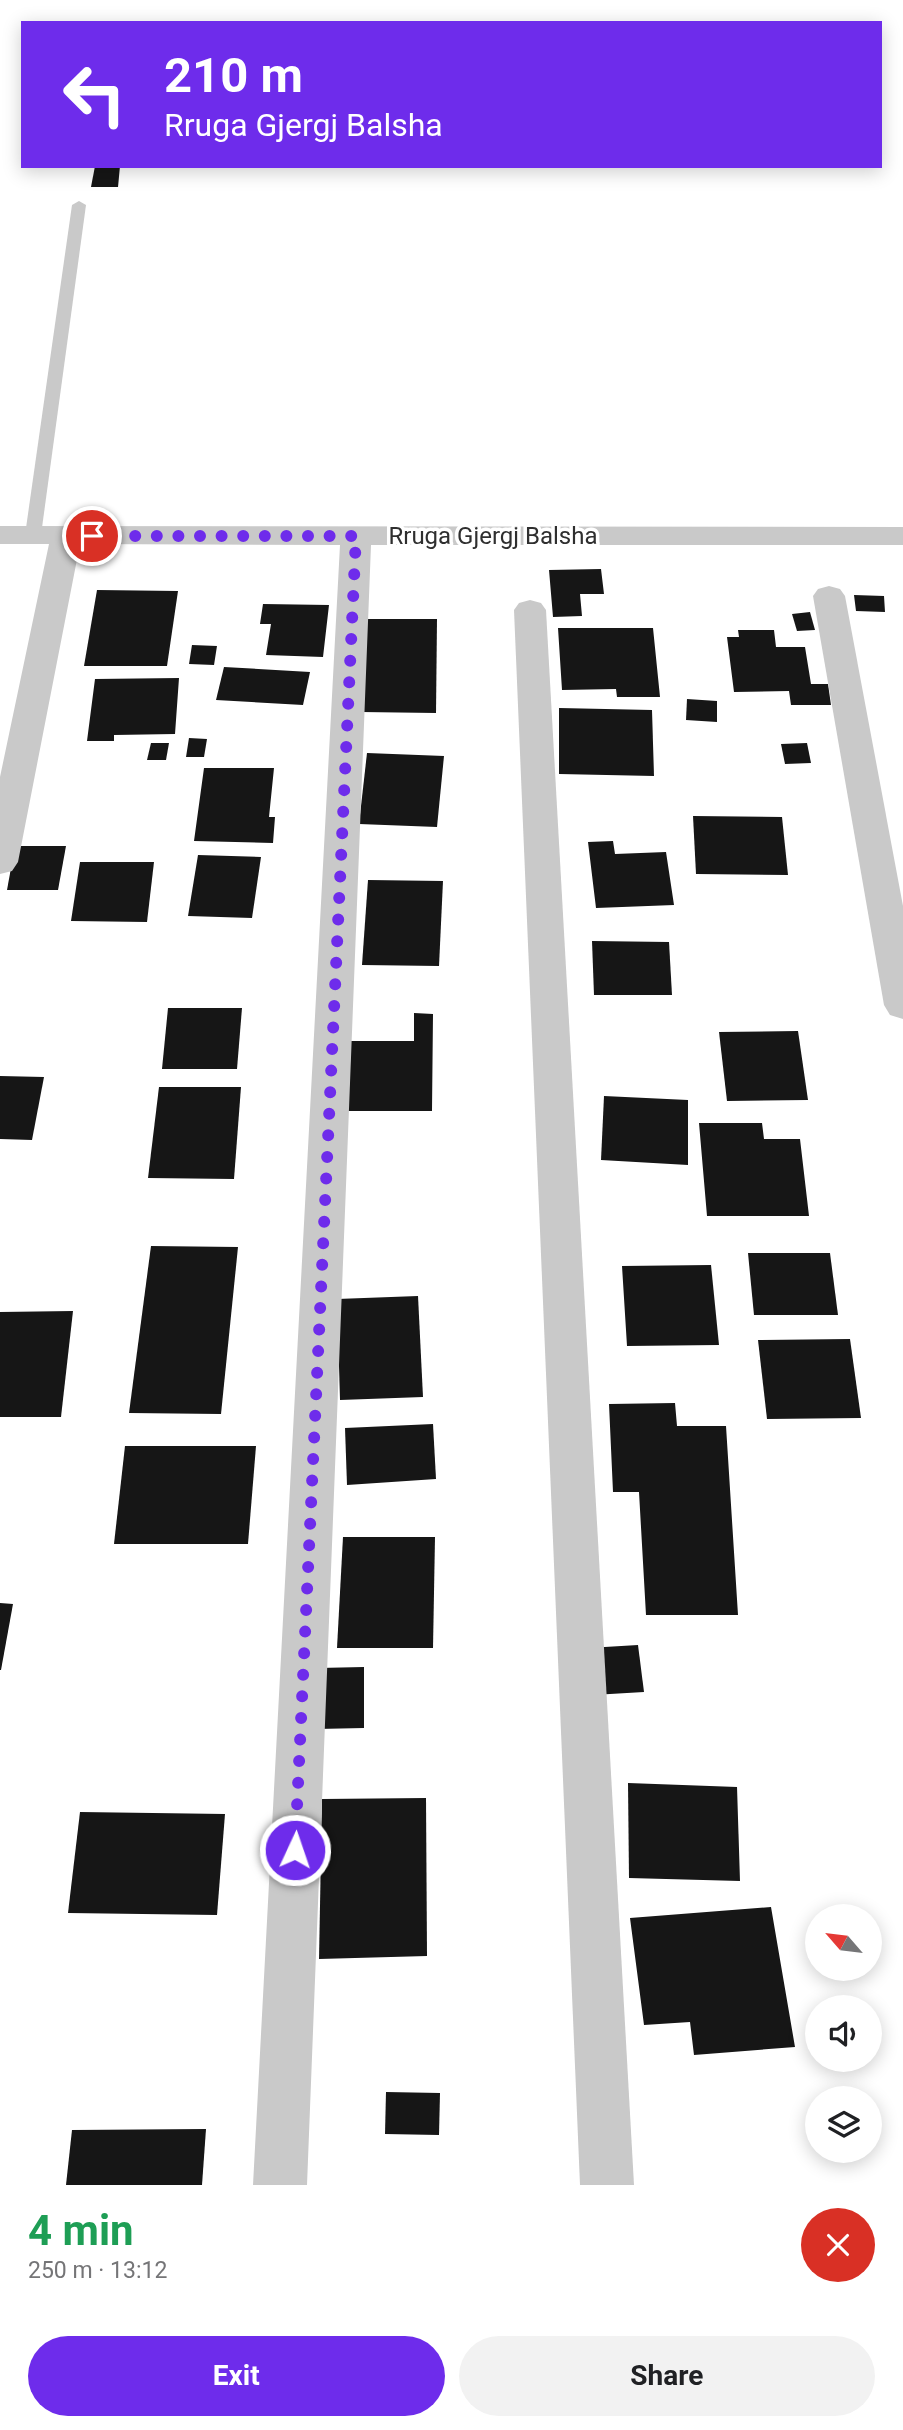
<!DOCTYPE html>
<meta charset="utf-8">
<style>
:root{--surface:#fff;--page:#f2f2f2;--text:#202124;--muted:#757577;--accent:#6e2ceb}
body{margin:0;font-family:Roboto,sans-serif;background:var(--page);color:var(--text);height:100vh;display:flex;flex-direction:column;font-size:26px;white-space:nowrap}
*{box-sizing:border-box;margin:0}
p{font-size:23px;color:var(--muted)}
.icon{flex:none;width:38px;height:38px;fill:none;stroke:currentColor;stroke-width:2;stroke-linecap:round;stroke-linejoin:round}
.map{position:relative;height:2185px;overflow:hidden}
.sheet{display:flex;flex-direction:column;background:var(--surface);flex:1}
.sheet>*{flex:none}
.guide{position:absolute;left:21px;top:21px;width:861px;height:147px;border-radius:0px;box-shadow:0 4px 18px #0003;background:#6e2ceb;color:#fff;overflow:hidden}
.needle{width:46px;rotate:298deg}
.buttons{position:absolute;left:805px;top:1904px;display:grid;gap:14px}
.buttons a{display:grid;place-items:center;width:77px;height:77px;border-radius:50%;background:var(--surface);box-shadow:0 4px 18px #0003;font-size:35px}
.pin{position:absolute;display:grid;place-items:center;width:60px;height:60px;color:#fff;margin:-30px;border:4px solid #fff;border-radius:50%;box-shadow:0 2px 7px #0007}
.me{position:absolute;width:77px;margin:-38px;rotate:3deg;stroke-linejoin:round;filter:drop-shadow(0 0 5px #0008)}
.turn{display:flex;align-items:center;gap:24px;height:147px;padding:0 28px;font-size:32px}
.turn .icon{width:91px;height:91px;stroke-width:2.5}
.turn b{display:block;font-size:49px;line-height:60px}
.round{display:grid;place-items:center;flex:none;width:74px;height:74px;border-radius:37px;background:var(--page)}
.overview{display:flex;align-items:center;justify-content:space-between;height:119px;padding:0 28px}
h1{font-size:42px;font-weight:700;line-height:52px;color:#1e9e55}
.primary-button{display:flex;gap:14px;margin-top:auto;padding:14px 28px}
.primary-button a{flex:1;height:80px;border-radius:42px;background:var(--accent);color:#fff;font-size:28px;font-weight:700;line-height:80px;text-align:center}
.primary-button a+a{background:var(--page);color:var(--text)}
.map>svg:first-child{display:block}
.building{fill:#161616}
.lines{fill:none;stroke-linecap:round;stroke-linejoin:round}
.lane{fill:#c9c9c9;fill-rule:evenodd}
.street{fill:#c9c9c9;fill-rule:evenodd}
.route{stroke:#6e2ceb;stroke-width:12;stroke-dasharray:0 21.6}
.labels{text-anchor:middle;stroke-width:7;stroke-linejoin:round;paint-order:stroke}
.street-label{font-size:24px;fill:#2f2f2f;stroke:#fff}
</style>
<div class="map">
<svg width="903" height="2185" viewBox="0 0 903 2185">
<rect width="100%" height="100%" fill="#fff"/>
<g class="building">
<path d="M95 166H120L118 187H91Z"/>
<path d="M601 569 604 594H580L582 616 553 617 549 570Z"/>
<path d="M97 590 178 591 167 666H84Z"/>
<path d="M854 595 884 596 885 612 856 611Z"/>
<path d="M263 604 329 605 323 657 266 655 271 624H260Z"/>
<path d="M810 612 815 630 797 631 792 614Z"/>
<path d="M366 619H437L436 713 361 712Z"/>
<path d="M558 628H653L660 697H617L616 689 562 690Z"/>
<path d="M738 630H774L776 647H805L811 684H828L831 705H791L789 691 734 692 727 637H739Z"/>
<path d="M192 645 217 646 214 665 189 664Z"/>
<path d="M224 667 310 672 303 705 216 700Z"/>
<path d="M179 678 175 734 114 735V741H87L95 679Z"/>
<path d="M687 699 717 701V722L686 720Z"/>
<path d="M559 708 652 710 654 776 559 774Z"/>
<path d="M189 738 207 739 204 757H186Z"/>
<path d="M151 743H169L166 760H147Z"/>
<path d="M807 743 811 763 785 764 781 744Z"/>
<path d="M367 753 444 756 437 827 359 824Z"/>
<path d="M204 768H274L269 817H275L273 843 194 841Z"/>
<path d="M693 816 782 817 788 875 696 874Z"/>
<path d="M613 841 615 854 666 852 674 905 596 908 588 842Z"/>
<path d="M15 846H66L58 890H7Z"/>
<path d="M198 855 261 857 252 918 188 916Z"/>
<path d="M80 862H154L147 922 71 921Z"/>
<path d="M368 880 443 881 439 966 362 965Z"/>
<path d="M592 941 669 942 672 995H594Z"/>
<path d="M168 1008H242L237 1069H162Z"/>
<path d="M414 1013 433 1014 432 1111H348L351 1041H414Z"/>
<path d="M798 1031 808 1100 727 1101 719 1032Z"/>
<path d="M0 1076 44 1077 32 1140 0 1139Z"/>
<path d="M159 1087H241L234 1179 148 1178Z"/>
<path d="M604 1096 688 1100V1165L601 1160Z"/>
<path d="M699 1123H762L764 1139H800L809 1216H707Z"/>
<path d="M151 1246 238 1247 221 1414 129 1413Z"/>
<path d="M748 1253H830L838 1315H754Z"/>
<path d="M711 1265 719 1345 627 1346 622 1266Z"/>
<path d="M418 1296 423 1397 340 1400 337 1299Z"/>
<path d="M73 1311 61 1417H0V1312Z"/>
<path d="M850 1339 861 1418 767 1419 758 1340Z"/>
<path d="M675 1403 677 1426H726L738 1615H646L639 1492H613L609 1404Z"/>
<path d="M433 1424 436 1479 347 1485 345 1428Z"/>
<path d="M125 1446H256L248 1544H114Z"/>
<path d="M343 1537H435L433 1648H337Z"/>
<path d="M0 1603 13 1604 1 1670H0Z"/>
<path d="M638 1645 644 1692 593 1695 588 1648Z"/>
<path d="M364 1667V1728L317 1729 318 1668Z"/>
<path d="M628 1783 737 1787 740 1881 629 1878Z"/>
<path d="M426 1798 427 1956 319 1959 322 1799Z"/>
<path d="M80 1812 225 1814 217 1915 68 1913Z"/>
<path d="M771 1907 795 2047 694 2055 690 2022 644 2025 630 1918Z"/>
<path d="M386 2092 440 2093 439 2135 385 2134Z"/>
<path d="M206 2129 202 2185H66L72 2130Z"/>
</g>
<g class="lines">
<path class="lane" d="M79 201 86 205 41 535 33 540 25 535 72 205Z"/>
<g class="street">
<path d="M0 526 903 527V545H371L307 2185H253L340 545 80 544 18 862 12 871 0 874V777L49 544H0Z"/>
<path d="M829 586 840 589 845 596 903 906V1019L890 1015 884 1005 813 596 818 589Z"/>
<path d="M530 600 541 603 546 610 634 2185H580L514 610 519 603Z"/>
</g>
</g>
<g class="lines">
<path class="route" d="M92 536H356L295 1850"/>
</g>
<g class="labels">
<g class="street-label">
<text x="493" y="544">Rruga Gjergj Balsha</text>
</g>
</g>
</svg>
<div class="buttons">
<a><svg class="needle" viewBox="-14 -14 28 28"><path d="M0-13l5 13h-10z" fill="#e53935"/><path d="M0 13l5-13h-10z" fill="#757577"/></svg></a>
<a><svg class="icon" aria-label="sound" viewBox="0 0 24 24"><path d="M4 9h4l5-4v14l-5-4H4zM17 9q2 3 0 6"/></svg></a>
<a><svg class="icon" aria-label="layers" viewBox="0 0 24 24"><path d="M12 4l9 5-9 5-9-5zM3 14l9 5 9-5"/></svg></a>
</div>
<div class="pin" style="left:92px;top:536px;background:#d93025"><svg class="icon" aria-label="arrive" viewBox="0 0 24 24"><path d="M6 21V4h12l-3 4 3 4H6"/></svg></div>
<svg class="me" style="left:295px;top:1850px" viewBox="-20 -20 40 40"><circle r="17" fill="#6e2ceb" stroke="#fff" stroke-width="3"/><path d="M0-11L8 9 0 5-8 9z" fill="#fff"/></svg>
<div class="guide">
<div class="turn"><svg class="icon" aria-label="left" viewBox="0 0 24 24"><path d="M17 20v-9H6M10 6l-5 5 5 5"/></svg><div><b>210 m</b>Rruga Gjergj Balsha</div></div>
</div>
</div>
<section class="sheet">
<div class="overview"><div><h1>4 min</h1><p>250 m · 13:12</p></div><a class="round" style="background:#d93025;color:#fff"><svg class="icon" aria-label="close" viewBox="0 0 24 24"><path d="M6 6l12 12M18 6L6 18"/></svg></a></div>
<div class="primary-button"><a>Exit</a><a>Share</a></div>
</section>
